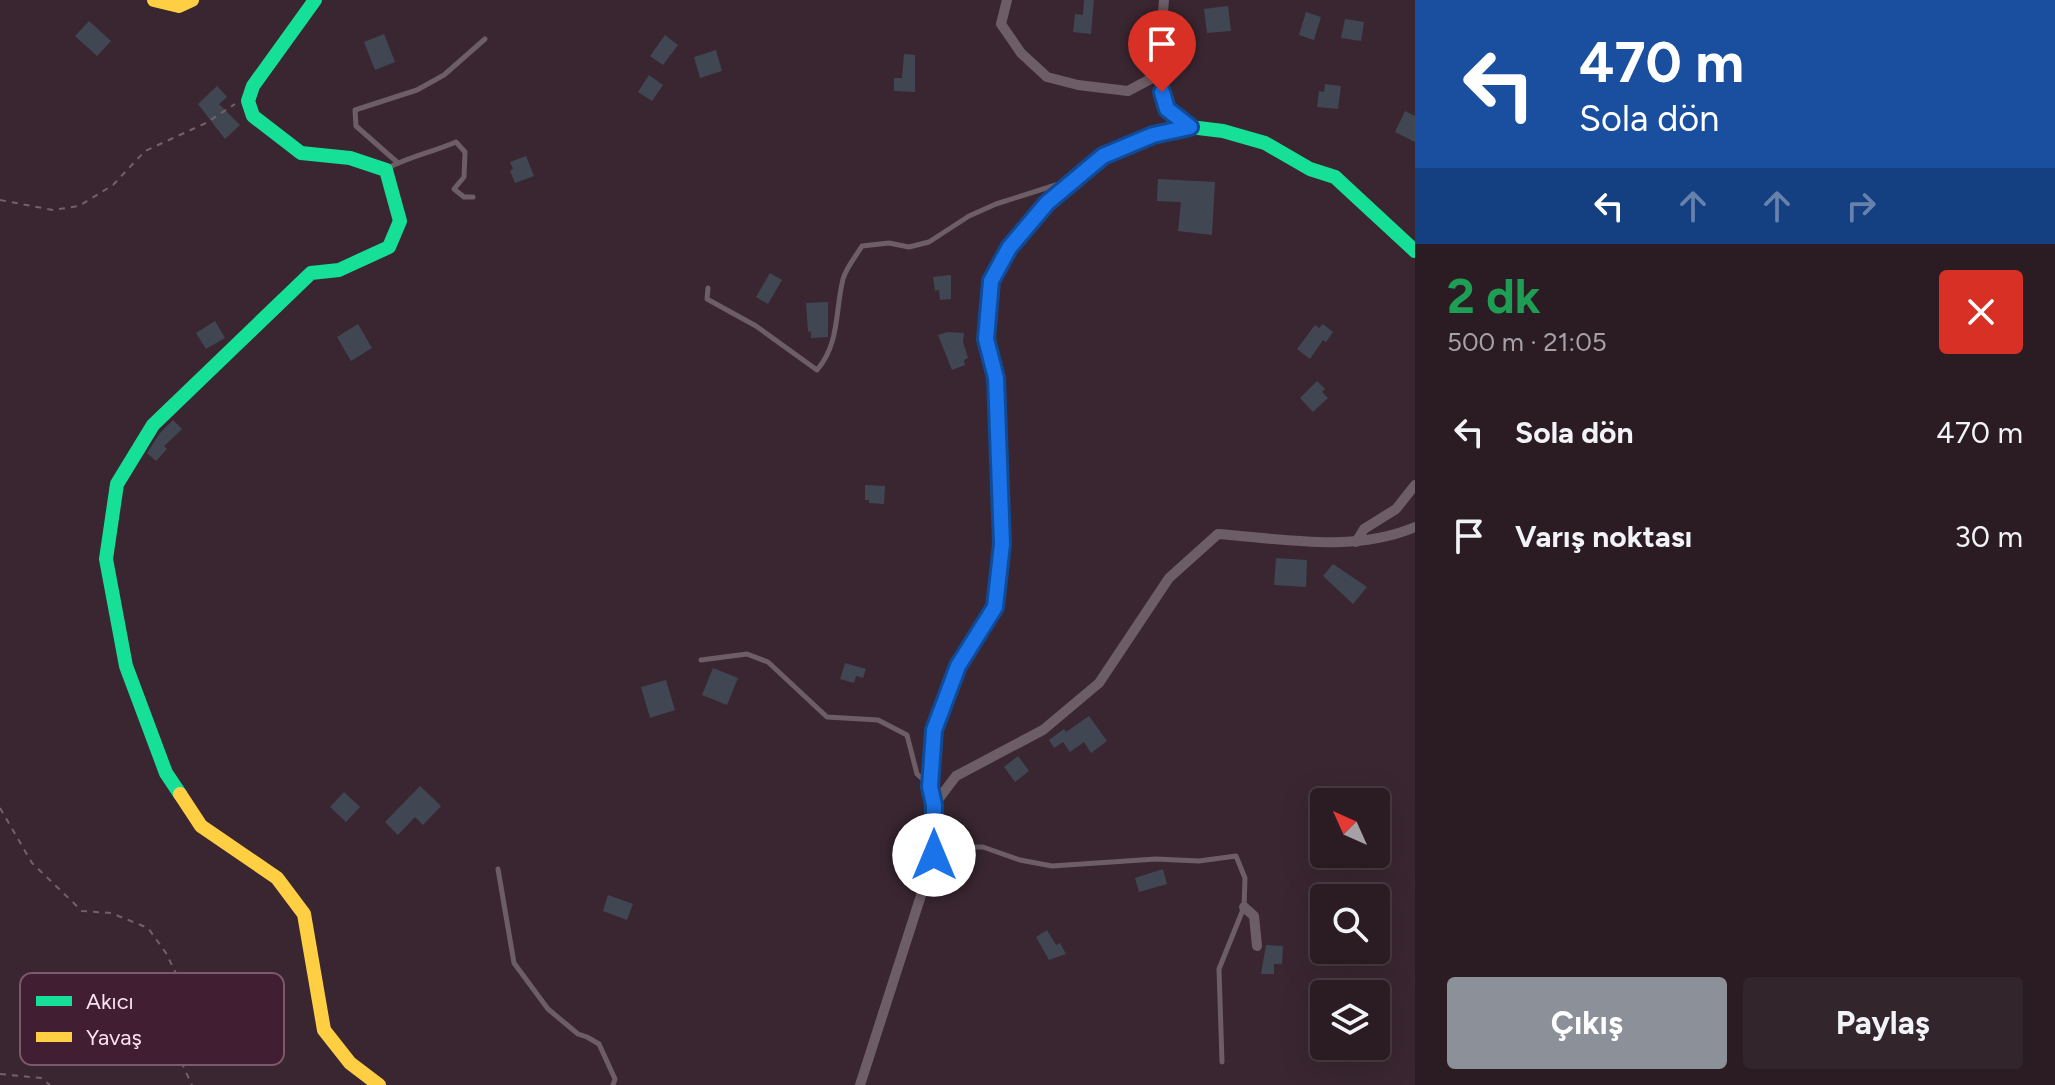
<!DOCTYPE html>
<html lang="tr">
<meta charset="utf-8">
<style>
:root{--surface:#2b1c24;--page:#33252c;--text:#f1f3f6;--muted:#a6a1a6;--line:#473a41;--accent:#8c9099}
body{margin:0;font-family:Figtree,sans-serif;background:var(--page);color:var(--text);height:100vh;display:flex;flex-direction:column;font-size:30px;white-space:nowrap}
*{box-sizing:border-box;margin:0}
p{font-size:26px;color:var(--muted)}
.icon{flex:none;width:44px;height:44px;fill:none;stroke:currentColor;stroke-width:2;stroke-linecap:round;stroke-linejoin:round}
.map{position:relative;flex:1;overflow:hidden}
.sheet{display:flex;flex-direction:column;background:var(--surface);width:640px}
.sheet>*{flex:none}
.guide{background:#1a4fa0;color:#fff;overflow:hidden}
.needle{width:52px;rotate:315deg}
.tools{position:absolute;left:1310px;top:788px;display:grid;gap:16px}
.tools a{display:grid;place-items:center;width:80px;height:80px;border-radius:8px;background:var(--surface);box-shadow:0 8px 32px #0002,0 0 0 2px var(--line);font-size:40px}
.pin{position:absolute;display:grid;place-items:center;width:68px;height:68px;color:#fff;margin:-82px -34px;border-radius:50% 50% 50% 0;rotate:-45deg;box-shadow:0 0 8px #0007}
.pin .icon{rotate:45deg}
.me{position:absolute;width:88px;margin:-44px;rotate:0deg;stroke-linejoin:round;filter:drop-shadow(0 0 6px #0008)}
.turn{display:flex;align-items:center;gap:28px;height:168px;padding:0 32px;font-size:36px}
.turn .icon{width:104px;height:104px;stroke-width:2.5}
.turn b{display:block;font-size:56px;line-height:68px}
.lanes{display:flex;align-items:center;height:76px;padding:0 32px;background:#0003;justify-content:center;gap:40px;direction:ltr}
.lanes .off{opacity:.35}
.round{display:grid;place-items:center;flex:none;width:84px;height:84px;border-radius:8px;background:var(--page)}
.summary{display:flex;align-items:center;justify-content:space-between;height:136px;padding:0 32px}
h1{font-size:48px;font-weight:700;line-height:60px;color:#1e9e55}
.action{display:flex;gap:16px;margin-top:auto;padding:16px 32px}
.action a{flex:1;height:92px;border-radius:8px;background:var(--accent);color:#fff;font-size:32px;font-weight:700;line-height:92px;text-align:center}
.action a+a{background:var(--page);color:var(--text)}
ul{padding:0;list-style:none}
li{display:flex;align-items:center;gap:24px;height:104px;padding:0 32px}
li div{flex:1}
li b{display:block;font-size:30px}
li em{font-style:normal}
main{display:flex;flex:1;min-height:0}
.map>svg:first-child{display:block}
.building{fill:#414752}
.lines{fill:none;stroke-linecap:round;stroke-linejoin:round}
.path{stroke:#706269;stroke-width:2;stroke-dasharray:6 6;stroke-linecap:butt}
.lane{stroke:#6d5d66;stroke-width:5}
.street{stroke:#6d5d66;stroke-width:10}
.fast{stroke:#16e098;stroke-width:14}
.slow{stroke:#ffcf43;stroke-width:14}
.route-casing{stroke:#114b97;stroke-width:20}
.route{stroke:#1a73e8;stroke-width:14}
.key{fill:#411e31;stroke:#79596a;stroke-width:2}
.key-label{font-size:22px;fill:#fce3ef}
</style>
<main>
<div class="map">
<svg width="1415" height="1085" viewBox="0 0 1415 1085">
<rect width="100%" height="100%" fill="#392630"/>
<g class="building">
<path d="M1084 0H1094L1091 34 1073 32 1075 14 1083 15Z"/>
<path d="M1228 6 1231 31 1207 33 1204 9Z"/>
<path d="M1306 12 1321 17 1314 40 1299 35Z"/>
<path d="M1345 19 1364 22 1361 41 1341 38Z"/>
<path d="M89 21 111 41 97 56 75 36Z"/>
<path d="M384 34 395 62 375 70 364 42Z"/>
<path d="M665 35 678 45 663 65 650 56Z"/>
<path d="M716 50 722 71 700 78 694 57Z"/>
<path d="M904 54 915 55V92L894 91V78H902Z"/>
<path d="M649 75 663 85 652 101 638 92Z"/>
<path d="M1325 84 1341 86 1338 109 1317 107 1319 91 1324 92Z"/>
<path d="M217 86 227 97 219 104 240 125 225 139 198 104Z"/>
<path d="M1405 111 1415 116V142L1395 132Z"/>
<path d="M526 156 534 176 515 183 510 171 513 169 510 162Z"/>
<path d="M1158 179 1215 182 1212 235 1178 231 1181 202 1157 201Z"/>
<path d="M770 273 782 280 768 304 756 297Z"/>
<path d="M951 275V299L940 300 939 290 935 291 933 277Z"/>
<path d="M828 302V337L811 338V331L808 332 806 303Z"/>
<path d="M215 321 225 338 206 349 196 333Z"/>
<path d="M358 324 372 348 351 361 337 337Z"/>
<path d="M1323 324 1333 332 1326 342 1323 340 1310 359 1297 349 1315 325 1319 328Z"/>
<path d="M948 332 964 333 963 342 968 358 964 360 965 365 952 370 938 335Z"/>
<path d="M1317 381 1325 389 1322 392 1328 398 1313 412 1300 398Z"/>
<path d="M173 420 182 429 164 446 167 449 156 461 147 453 160 433Z"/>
<path d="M865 485 885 486 884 504 869 503V500H865Z"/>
<path d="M1276 558 1307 560 1306 587 1274 585Z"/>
<path d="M1333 564 1367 587 1353 604 1323 576Z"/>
<path d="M845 663 866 669 863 678 856 676 854 683 840 679Z"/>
<path d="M713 668 738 678 727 705 702 695Z"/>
<path d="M666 680 675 710 650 718 641 687Z"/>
<path d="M1089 716 1107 741 1091 753 1084 742 1070 752 1063 742 1054 748 1049 740 1064 729 1066 732Z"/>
<path d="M1018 756 1029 771 1015 782 1004 767Z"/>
<path d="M420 786 441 806 423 825 415 817 398 835 385 822Z"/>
<path d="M344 792 360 807 346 822 330 807Z"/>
<path d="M1163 869 1167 884 1139 892 1135 878Z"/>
<path d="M608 895 633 904 627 920 603 911Z"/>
<path d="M1047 930 1056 945 1060 943 1066 954 1049 960 1036 937Z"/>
<path d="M1266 945 1283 946 1282 964H1274V974H1261Z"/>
</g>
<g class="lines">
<g class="path">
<path d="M0 200 53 210 79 206 113 185 145 151 206 123 235 104"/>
<path d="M0 808 32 863 82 911 111 913 148 928 166 953 186 994 177 1053 192 1085"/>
<path d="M0 1074 41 1078 50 1085"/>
</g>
<g class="lane">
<path d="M398 163 356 126 355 110 417 90 444 75 485 39"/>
<path d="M386 169C408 157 433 152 456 142L465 152 464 177 454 189 464 197H473"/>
<path d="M708 288 707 299 756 326 817 370C840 343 835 311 843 279 846 268 856 256 862 246L889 243 909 247 929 242 969 216 996 204 1062 183"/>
<path d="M701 660 747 654 768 662 827 717 878 720 907 735 917 774 927 783"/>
<path d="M934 855 962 847H983L1020 860 1052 866 1156 859 1199 861 1236 856 1245 878 1244 907 1219 969 1222 1062"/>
<path d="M498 869 514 963 548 1009 578 1034 587 1037 599 1044 615 1079 613 1085"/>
</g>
<g class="street">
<path d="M1007 0 1001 24 1021 53 1047 77 1078 85 1128 91 1158 75"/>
<path d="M1164 0 1158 75 1167 109 1190 127"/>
<path d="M1356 542 1364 529 1396 509 1415 485"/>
<path d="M1244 907 1254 916 1257 946"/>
<path d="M860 1085 934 855V805L956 776 1043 730 1099 683 1169 578 1218 534C1284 539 1353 553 1415 527"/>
</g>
<g class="fast">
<path d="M996 380 986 339 991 281 1009 248 1047 203 1103 156 1153 135 1190 127 1223 131 1265 143 1310 169 1335 177 1415 251"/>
<path d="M180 794 166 773 126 666 106 559 117 484 153 425 311 273 339 270 389 247 400 221 386 170 350 158 301 153 253 116 248 101 253 86 315 0"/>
</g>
<g class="slow">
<path d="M154 0 179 6 192 0"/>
<path d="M180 794 201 826 277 878 304 914 324 1030 350 1063 379 1085"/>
<path d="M934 805 930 787 934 730 958 666 995 607 1002 544 996 380"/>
</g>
</g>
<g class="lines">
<g class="route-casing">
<path id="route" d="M934 855V805L930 787 934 730 958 666 995 607 1002 544 996 378 986 339 991 281 1009 248 1047 203 1103 156 1153 135 1190 127 1167 109 1162 92"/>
</g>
<use href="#route" class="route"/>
</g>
<rect x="20" y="973" width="264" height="92" rx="12" class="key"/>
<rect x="36" y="996" width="36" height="10" fill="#16e098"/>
<rect x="36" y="1032" width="36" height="10" fill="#ffcf43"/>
<g class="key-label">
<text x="86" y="1009">Akıcı</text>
<text x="86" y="1045">Yavaş</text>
</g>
</svg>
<div class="tools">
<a><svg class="needle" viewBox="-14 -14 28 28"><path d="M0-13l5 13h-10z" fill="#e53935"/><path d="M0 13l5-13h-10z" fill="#a6a1a6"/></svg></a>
<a><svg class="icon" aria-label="search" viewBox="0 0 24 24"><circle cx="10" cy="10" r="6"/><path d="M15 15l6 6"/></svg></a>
<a><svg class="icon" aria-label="layers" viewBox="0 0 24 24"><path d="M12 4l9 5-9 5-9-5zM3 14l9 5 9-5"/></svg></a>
</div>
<div class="pin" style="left:1162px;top:92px;background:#d93025"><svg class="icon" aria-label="arrive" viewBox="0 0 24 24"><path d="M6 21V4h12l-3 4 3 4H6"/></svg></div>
<svg class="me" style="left:934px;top:855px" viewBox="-20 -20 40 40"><circle r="19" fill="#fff"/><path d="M0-13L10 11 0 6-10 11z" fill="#1a73e8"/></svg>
</div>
<section class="sheet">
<div class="guide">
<div class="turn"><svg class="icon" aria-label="left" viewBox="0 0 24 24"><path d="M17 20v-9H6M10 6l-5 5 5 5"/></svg><div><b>470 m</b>Sola dön</div></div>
<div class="lanes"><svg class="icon" aria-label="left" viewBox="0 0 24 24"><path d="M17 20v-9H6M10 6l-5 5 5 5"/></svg><svg class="icon off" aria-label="ahead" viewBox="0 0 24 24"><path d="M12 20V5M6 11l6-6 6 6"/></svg><svg class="icon off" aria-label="ahead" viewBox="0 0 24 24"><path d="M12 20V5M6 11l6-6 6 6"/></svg><svg class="icon off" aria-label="right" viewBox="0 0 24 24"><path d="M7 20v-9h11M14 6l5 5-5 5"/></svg></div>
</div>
<div class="summary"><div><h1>2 dk</h1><p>500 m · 21:05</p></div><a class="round" style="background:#d93025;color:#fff"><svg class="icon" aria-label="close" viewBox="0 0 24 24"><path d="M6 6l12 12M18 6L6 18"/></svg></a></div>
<ul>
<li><svg class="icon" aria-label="left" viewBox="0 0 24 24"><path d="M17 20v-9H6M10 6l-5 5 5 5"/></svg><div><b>Sola dön</b></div><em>470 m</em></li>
<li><svg class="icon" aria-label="arrive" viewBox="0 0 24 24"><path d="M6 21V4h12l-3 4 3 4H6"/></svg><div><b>Varış noktası</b></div><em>30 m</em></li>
</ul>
<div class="action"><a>Çıkış</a><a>Paylaş</a></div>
</section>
</main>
